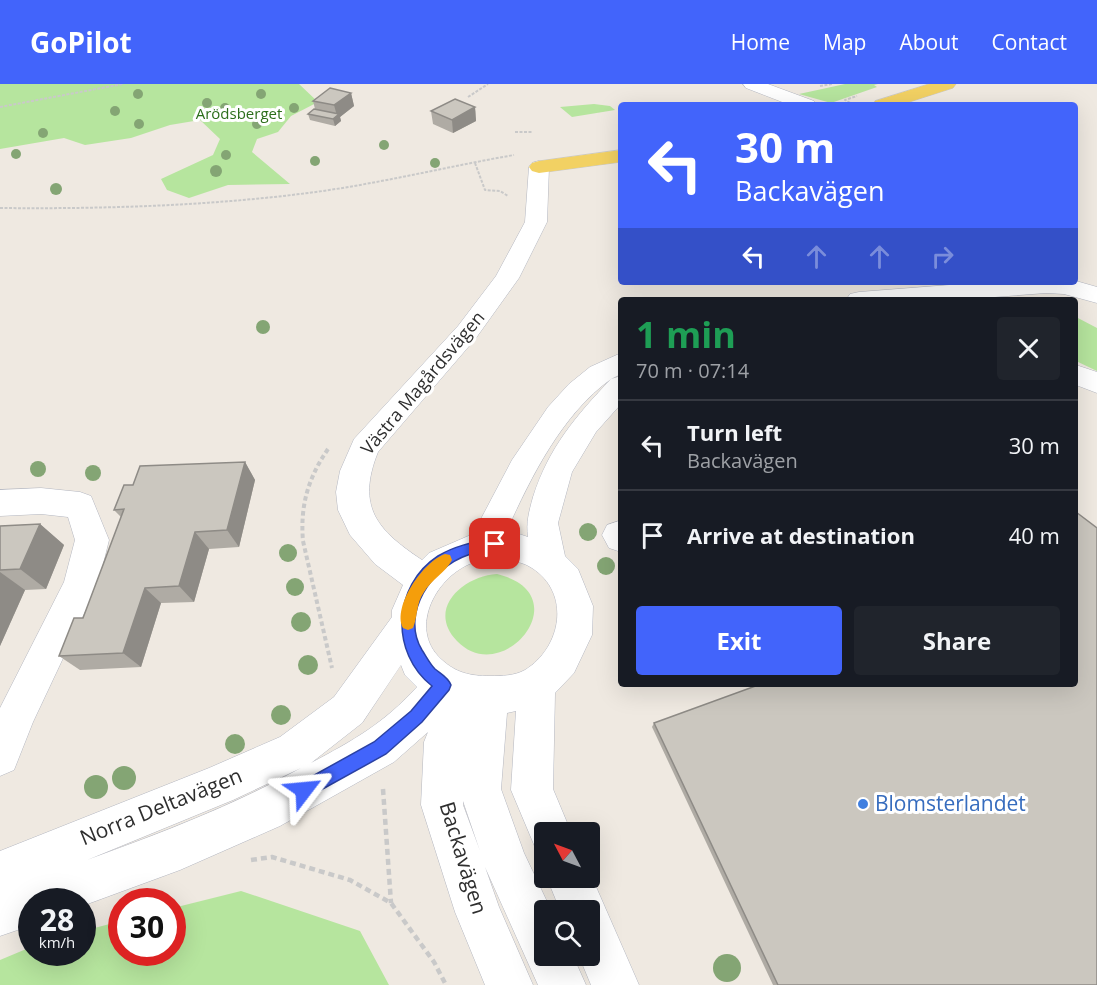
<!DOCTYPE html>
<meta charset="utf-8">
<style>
:root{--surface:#171b24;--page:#20242c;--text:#f1f3f6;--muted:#9ea1a6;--line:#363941;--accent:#4264fb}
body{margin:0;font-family:"Open Sans",sans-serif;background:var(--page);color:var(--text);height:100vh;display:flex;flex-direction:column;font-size:22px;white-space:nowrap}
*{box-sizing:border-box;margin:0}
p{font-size:20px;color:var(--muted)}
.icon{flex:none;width:33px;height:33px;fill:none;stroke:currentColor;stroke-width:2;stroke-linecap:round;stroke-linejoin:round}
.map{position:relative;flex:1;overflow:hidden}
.side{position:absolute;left:618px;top:213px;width:460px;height:390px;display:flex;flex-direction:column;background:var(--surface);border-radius:6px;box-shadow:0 6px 24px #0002}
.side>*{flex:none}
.top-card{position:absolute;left:618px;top:18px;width:460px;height:183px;border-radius:6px;box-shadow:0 6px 24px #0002;background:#4264fb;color:#fff;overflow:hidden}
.needle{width:39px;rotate:311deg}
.fabs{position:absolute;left:534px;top:738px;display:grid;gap:12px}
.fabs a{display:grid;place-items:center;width:66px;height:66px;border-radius:6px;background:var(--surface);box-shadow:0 6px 24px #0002;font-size:30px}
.speed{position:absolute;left:18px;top:804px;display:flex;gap:12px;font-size:30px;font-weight:700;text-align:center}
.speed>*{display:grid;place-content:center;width:78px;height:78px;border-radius:50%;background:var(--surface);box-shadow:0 6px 24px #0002;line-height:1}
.speed small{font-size:15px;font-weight:400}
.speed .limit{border:9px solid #d22;background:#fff;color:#111}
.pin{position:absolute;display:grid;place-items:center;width:51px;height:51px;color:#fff;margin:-26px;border-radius:12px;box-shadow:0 3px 9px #0006}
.me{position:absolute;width:66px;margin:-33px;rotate:61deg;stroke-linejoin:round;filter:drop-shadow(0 0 4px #0008)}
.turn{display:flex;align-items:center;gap:21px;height:126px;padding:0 18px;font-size:27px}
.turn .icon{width:78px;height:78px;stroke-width:2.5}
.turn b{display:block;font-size:42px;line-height:51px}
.lanes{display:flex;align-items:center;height:57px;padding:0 18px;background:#0003;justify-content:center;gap:30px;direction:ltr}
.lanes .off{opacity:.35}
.round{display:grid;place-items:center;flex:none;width:63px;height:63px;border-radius:6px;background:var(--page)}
.overview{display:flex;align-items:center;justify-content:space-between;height:102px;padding:0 18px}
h1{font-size:36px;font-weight:700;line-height:45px;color:#1e9e55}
.primary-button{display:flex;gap:12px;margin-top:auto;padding:12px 18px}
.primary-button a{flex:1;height:69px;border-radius:6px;background:var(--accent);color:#fff;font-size:24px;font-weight:700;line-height:69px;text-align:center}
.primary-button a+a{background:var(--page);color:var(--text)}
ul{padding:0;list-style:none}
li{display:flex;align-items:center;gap:18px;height:90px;padding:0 18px;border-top:2px solid var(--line)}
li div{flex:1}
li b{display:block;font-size:22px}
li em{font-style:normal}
header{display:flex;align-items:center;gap:36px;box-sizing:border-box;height:84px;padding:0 30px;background:var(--accent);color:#fff}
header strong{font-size:28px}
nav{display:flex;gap:33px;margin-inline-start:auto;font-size:21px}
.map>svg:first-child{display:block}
.green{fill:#b6e59e}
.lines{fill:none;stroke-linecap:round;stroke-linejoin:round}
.minor-casing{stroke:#b4b7c1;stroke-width:1}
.major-casing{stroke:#c9c9c9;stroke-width:1}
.path-far2{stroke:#c9c9c9;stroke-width:2;stroke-dasharray:3 1.5;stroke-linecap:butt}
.path-far1{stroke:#c9c9c9;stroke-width:4;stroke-dasharray:4.5 3;stroke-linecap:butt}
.path{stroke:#c9c9c9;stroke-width:4.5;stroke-dasharray:6 4;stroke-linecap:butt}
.minor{fill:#fff;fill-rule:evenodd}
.major{fill:#f2d163;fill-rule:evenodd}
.tree{fill:#84a574}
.wall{fill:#afaba4}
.shaded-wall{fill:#8e8b86}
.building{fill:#cbc7bf;stroke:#8e8b86;stroke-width:1.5}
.route{fill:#4264fb;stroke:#2b41a3;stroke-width:1.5}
.slow{fill:#f59e0b}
.shop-dot{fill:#3f7fe0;stroke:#fff;stroke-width:2}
.labels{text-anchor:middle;stroke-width:6;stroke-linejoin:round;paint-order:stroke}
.far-park-label{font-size:15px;fill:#2c6e1b;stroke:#fff}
.street-label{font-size:18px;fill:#2e2e2e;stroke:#fff}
.near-shop-label{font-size:21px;fill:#366cbe;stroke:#fff;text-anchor:start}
.near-street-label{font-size:21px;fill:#2e2e2e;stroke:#fff}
</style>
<header>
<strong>GoPilot</strong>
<nav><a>Home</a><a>Map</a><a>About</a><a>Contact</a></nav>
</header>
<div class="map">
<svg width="1097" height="901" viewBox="0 0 1097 901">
<rect width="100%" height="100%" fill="#efe9e1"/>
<g class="green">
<path d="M0 0H299L318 18 291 32 278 48 257 55 252 68 290 100 228 101 189 114 167 106 161 95 213 71 220 55 200 36 170 41 131 54 85 61 64 54 0 65Z"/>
<path d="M845 0H878L874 1 877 3 831 19 799 10Z"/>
<path d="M594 20 610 22 615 26 572 33 560 23Z"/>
<path d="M1076 233 1097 244V287L1076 277Z"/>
<path d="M497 490C581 510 503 605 457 557 426 525 463 492 497 490Z"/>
<path d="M241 807 360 847 389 901H0V876L31 863 32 868H82L83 847 121 837 122 868H172L173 824Z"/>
</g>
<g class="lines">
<g class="minor-casing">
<g id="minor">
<path d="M743 0H768L814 17 816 21H790L746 4Z"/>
<path d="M539 77 546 79 549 83 547 138 519 194 476 254 378 368C356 423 377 446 422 476L429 469 473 450 512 376 548 323 569 300 590 283 621 269V290L611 295 621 292V320L596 348 572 388 558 439 565 472 578 485 593 522 592 551 574 589 555 609 553 705 571 748H544V767L535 763 511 706 516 627 507 629 501 705 524 769 551 826H544V872H573L586 901H538L485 783 499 823 533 901H485L455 828 421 721 424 658 428 648 394 678 280 742 180 786 82 822V818H32V841L0 852V767L209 684 280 653 334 613 392 533V526L403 501 375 480 350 451 338 426 336 408 340 387 354 355 458 242 496 192 525 138 529 83 532 79ZM611 295C576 332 549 363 533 413 529 428 526 438 528 453L507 446C531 393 562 330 611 295ZM506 474C514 477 525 479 532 484 571 509 562 563 525 586 514 592 502 592 490 592 470 592 456 589 441 575 407 544 437 490 475 478 484 475 496 475 506 474ZM401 581 405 591 417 603C383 640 354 656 311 679L362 639ZM301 684C232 722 161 749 87 776L233 716ZM463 717 480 767 463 721Z"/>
<path d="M1076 197 1097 203V219L1064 210 1046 209 955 216H846L850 210 859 208 988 198Z"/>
<path d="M1076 281 1097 288V309L1076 301Z"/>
<path d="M41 404 80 408 91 412 109 456 98 500 33 638 14 686 0 692V624L64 498 75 456 68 433 41 430 0 432V406Z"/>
<path d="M619 437 621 438V468L609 464 602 451 607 441Z"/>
<path d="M590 789 639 901H591L579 872H590V826H560L547 794H590Z"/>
</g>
</g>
<g class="major-casing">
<g id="major">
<path d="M929 0H956L953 4 900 21H873L875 17Z"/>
<path d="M621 66V78L539 89 532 87 529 83 532 79 539 77Z"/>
</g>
</g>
<g class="path-far2">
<path d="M820 2 832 0"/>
<path d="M468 13 488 0"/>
<path d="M854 21 845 16 857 12"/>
<path d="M0 23 123 0"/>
<path d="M515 48H532"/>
<path d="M475 79 485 106 500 107 508 112"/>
<path d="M0 124C103 125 206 122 308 109 378 100 445 83 514 71"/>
</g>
<path class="path-far1" d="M328 365C308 394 300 422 303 457L332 584"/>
<g class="path">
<path d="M383 705 391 819"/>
<path d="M251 776 272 773 350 796 391 819 434 878 446 901"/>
</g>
<use href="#minor" class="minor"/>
<use href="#major" class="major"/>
</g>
<g class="tree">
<circle cx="138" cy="10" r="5"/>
<circle cx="261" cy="10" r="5"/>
<circle cx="207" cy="19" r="5"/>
<circle cx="225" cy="24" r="5"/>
<circle cx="294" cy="24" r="5"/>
<circle cx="115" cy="27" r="5"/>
<circle cx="139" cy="40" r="5"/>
<circle cx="257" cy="40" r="5"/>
<circle cx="43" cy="49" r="5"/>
<circle cx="384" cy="61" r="5"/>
<circle cx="16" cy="70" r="5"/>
<circle cx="226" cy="71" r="5"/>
<circle cx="315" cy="77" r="5"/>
<circle cx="435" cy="79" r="5"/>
<circle cx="216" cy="87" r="6"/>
<circle cx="56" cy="105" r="6"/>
<circle cx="263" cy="243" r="7"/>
<circle cx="38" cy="385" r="8"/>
<circle cx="93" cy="389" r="8"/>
<circle cx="588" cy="448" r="9"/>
<circle cx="288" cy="469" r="9"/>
<circle cx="606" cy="482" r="9"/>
<circle cx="295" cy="503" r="9"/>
<circle cx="301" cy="538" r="10"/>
<circle cx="308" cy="581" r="10"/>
<circle cx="281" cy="631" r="10"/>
<circle cx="235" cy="660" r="10"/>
<circle cx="124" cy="694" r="12"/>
<circle cx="96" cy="703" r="12"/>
<circle cx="727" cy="884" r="14"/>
</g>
<g class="wall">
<path d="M351 9 354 22 340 33 341 37 335 42 310 36 308 30 315 25 313 17Z"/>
<path d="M475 23 476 37 453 49 433 40 431 27Z"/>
<path d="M245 378 255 396 239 463 209 465 194 518 161 519 141 583 80 586 59 572 83 534 121 433 114 426 133 401Z"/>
<path d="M40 440 64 461 46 505 25 506 0 562V442Z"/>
<path d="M654 639 1097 901H773L652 643Z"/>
</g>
<g class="shaded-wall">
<path d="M351 9 354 22 340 33 341 37 335 42 333 35 337 32 334 21Z"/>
<path d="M475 23 476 37 453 49 452 36Z"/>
<path d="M245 378 255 396 239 463 227 446Z"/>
<path d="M40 440 64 461 46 505 20 485Z"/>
<path d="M195 448 209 465 194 518 179 502Z"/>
<path d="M0 488 25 506 0 562Z"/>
<path d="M145 504 161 519 141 583 123 569Z"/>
</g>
<g class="building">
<path d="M330 4 351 9 334 21 313 17Z"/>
<path d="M455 15 475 23 452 36 431 27Z"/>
<path d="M314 25 339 30 333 35 308 30Z"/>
<path d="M245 378 227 446 195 448 179 502 145 504 123 569 59 572 74 534H83L124 425 114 426 124 401H133L140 382Z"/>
<path d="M1076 428 1097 444V901H778L654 639 761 600H1076Z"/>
<path d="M40 440 20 485 0 486V442Z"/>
</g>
<path class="route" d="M495 454 500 456 502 460 500 464C490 468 478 467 468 471 432 483 400 529 422 566 426 572 430 580 435 585 441 590 448 593 451 601L449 606 422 638 386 670 310 712 304 714 298 712 295 706 298 700 374 658 411 627 432 602C390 569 392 502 438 472 456 461 475 458 495 454Z"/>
<path class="slow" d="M445 470 450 471 452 476C446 488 431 496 424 508 416 519 418 532 413 544L408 546 403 544C392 522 424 477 445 470Z"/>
<circle class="shop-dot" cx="863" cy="720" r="6"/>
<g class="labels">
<g class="far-park-label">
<text x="239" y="35">Arödsberget</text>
</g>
<g class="street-label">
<text transform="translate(423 299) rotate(-50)" y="6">Västra Magårdsvägen</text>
</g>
<g class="near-shop-label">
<text x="875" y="727">Blomsterlandet</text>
</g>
<g class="near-street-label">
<text transform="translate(161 723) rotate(-22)" y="7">Norra Deltavägen</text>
<text transform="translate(463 774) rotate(73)" y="7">Backavägen</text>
</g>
</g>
</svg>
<div class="fabs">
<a><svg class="needle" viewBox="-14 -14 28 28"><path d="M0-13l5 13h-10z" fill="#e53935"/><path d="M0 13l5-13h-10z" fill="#9ea1a6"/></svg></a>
<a><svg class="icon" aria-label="search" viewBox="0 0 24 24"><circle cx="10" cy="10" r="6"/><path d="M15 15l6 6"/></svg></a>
</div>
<div class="speed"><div>28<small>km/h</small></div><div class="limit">30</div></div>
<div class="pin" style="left:495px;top:460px;background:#d93025"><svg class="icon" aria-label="arrive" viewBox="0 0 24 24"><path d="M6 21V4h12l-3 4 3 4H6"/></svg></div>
<svg class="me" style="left:304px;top:706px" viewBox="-20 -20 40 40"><path d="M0-17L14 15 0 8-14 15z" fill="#4264fb" stroke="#fff" stroke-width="4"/></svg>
<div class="top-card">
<div class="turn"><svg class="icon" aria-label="left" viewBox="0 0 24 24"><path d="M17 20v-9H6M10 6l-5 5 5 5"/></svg><div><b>30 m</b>Backavägen</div></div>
<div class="lanes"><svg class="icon" aria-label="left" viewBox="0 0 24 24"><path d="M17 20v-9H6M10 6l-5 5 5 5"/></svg><svg class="icon off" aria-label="ahead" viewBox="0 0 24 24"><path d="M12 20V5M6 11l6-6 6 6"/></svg><svg class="icon off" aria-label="ahead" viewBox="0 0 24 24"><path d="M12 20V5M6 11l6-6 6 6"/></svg><svg class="icon off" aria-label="right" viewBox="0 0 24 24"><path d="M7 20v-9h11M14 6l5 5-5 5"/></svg></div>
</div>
<section class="side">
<div class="overview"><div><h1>1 min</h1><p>70 m · 07:14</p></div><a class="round"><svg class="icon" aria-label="close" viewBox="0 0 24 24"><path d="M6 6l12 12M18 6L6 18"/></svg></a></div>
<ul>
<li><svg class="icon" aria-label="left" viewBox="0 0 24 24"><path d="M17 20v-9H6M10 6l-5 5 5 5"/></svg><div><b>Turn left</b><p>Backavägen</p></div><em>30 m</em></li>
<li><svg class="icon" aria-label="arrive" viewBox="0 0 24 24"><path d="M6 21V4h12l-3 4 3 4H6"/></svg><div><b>Arrive at destination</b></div><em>40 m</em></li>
</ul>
<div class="primary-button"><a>Exit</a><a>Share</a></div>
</section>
</div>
